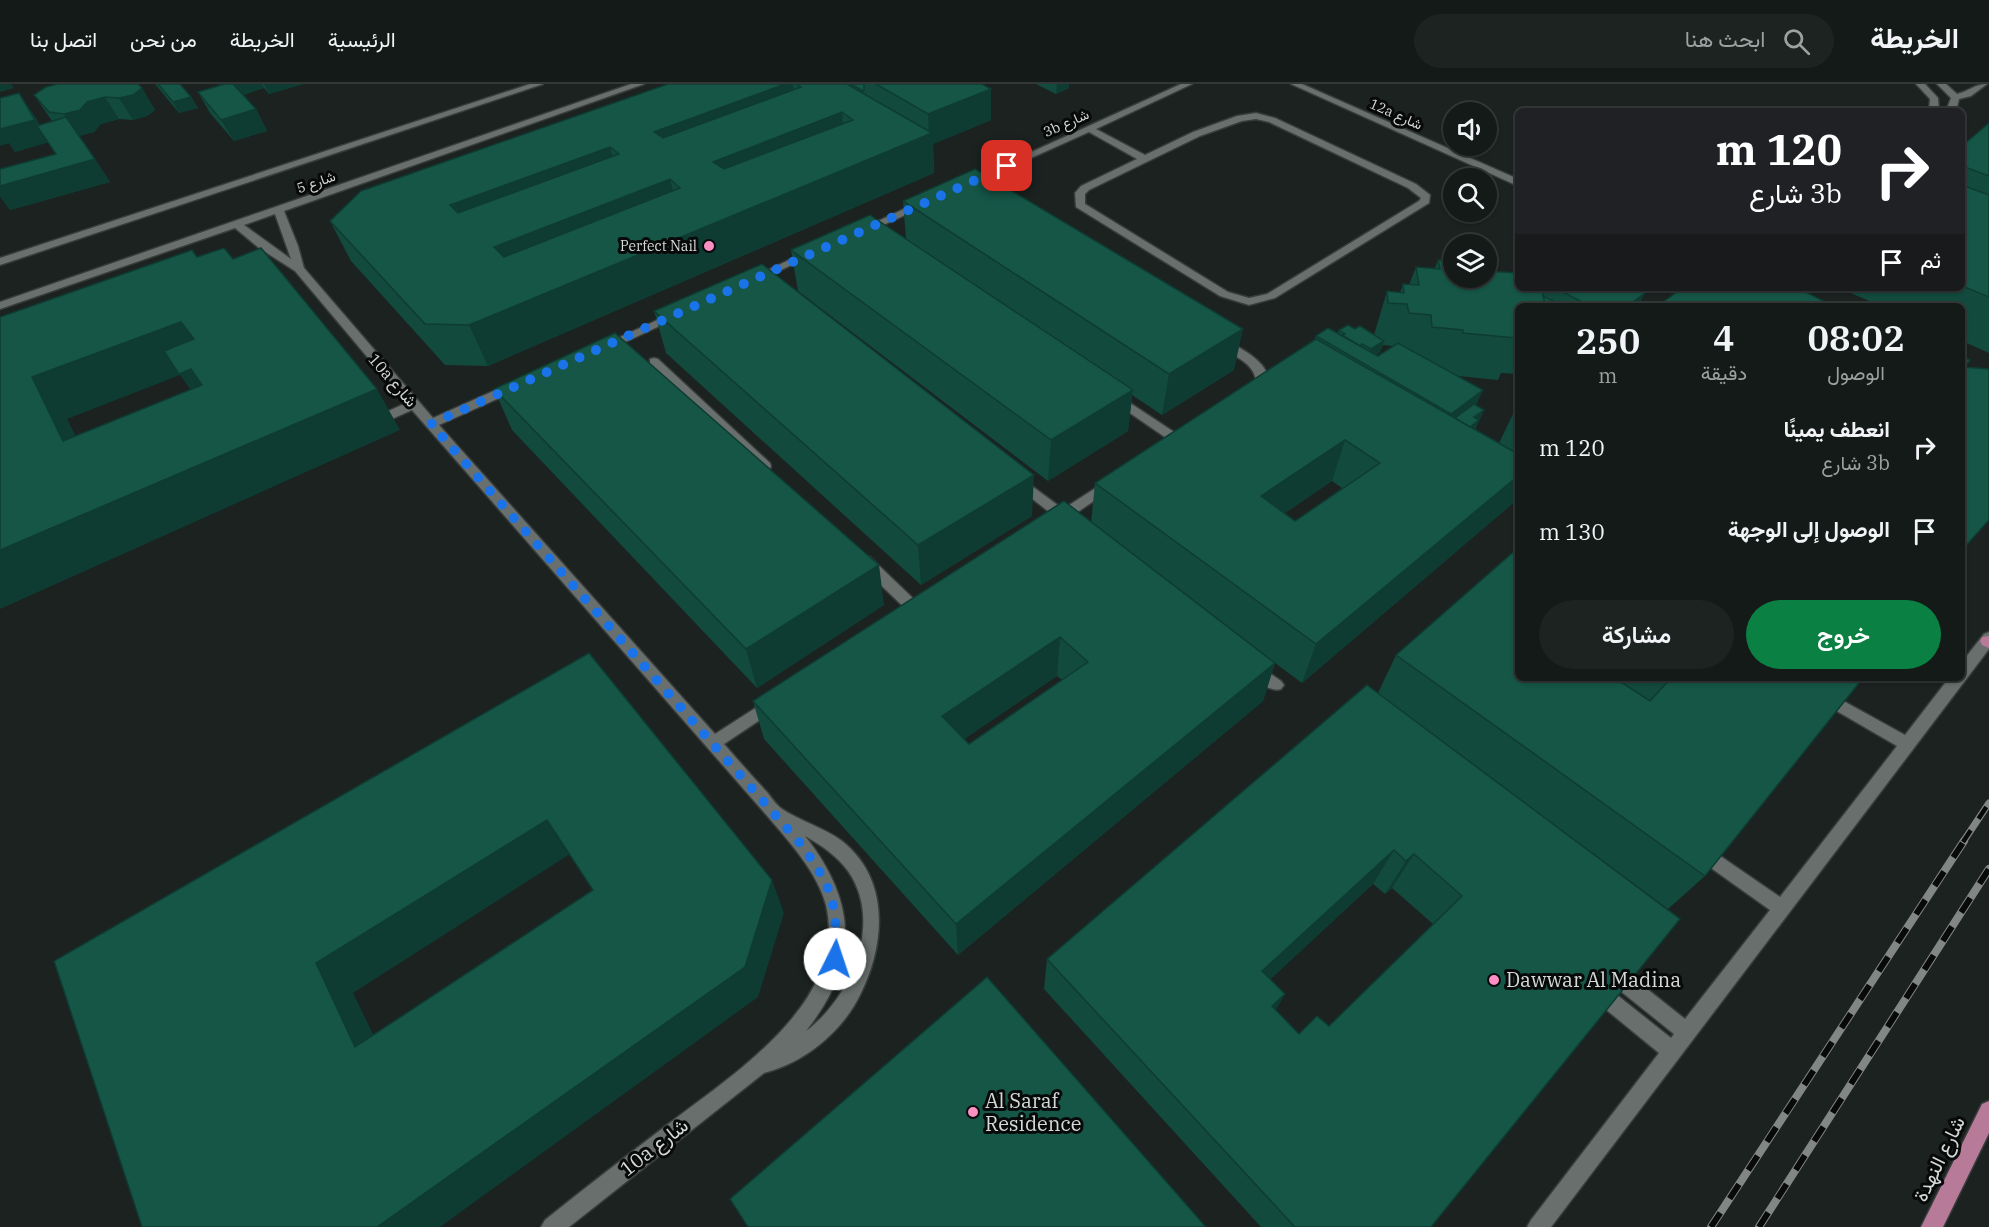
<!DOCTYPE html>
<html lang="ar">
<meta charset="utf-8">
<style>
:root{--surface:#141a18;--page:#1d2321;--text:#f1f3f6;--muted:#9da1a2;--line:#333837;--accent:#0b8043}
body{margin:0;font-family:"IBM Plex Serif",Vazirmatn,serif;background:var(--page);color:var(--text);direction:rtl;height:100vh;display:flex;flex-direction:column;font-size:22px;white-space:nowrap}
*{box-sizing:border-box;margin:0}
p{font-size:20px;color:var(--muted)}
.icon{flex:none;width:33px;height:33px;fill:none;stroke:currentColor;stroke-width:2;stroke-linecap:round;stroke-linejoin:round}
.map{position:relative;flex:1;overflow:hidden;direction:ltr}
.sheet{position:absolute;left:1515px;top:219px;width:450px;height:378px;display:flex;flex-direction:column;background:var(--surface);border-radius:9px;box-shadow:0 2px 4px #0004,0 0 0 2px var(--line);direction:rtl}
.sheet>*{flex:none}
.top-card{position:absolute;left:1515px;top:24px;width:450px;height:183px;border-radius:9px;box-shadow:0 2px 4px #0004,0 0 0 2px var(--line);direction:rtl;background:#202124;color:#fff;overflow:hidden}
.fabs{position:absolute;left:1443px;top:18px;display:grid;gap:12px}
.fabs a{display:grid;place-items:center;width:54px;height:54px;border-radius:50%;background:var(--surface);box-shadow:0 2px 4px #0004,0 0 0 2px var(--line);font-size:30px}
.pin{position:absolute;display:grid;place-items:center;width:51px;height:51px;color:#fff;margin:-26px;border-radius:12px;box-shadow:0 3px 9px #0006}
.me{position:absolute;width:66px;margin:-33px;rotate:4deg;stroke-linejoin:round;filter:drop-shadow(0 0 4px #0008)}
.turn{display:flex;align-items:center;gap:21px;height:126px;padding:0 24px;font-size:27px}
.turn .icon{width:78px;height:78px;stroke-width:2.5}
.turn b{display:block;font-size:42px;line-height:51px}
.then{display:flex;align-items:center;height:57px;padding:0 24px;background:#0003;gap:12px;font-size:22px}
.eta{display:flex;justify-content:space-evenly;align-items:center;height:102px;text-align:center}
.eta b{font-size:36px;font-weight:600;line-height:42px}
.action{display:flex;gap:12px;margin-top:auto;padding:12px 24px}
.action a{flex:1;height:69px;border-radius:36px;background:var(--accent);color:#fff;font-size:24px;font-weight:600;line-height:69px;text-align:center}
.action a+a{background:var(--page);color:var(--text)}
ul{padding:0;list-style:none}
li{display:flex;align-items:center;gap:18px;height:84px;padding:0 24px}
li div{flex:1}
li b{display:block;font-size:22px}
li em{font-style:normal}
header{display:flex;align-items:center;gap:36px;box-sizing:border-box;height:84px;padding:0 30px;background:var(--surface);border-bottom:2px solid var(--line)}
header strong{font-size:28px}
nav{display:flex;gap:33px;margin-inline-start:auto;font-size:21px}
.search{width:420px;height:54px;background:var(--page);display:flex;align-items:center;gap:15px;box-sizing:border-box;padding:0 21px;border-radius:33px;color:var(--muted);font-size:22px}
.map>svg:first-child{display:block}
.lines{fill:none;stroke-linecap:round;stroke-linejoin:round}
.minor-casing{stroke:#383c3a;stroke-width:3}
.major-casing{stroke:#383c3a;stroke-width:3}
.minor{fill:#686f6d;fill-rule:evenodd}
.major{fill:#b87a99;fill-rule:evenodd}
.rail-far1-casing{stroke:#828785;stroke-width:7}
.rail-casing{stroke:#828785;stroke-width:8}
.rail-far1{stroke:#080a0a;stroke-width:4.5;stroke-dasharray:14;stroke-linecap:butt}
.rail{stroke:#080a0a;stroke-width:6;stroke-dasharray:17;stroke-linecap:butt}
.wall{fill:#124a3d;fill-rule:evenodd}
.shaded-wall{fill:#0f3c32}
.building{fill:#155647;stroke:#0f3c32;stroke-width:1.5;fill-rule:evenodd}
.route{stroke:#1a73e8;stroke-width:10;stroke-dasharray:0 18}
.poi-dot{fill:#fb8fc4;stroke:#080a0a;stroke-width:2}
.labels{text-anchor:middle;stroke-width:6;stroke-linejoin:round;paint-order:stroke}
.far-street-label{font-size:14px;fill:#d5d9d7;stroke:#080a0a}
.far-poi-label{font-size:14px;fill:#d5d9d7;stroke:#080a0a;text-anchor:end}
.street-label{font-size:16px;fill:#d5d9d7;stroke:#080a0a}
.near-poi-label{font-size:20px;fill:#d5d9d7;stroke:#080a0a;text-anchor:start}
.near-street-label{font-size:20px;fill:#d5d9d7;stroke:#080a0a}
</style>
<header>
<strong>الخريطة</strong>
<div class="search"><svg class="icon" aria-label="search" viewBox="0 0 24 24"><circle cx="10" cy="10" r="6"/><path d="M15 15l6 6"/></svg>ابحث هنا</div>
<nav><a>الرئيسية</a><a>الخريطة</a><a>من نحن</a><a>اتصل بنا</a></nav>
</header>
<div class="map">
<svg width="1989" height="1143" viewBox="0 0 1989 1143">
<rect width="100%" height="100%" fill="#1b2220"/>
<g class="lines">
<g class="minor-casing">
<g id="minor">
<path d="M530 0H543L0 181V174Z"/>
<path d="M631 0H644L284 127 298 162 304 184 433 334 509 300H517V306L439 341 715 650 768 616H778L781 620 778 624 724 660C738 676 752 692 767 708 771 713 776 721 782 725 800 737 823 743 842 757 891 796 885 861 860 911 842 948 804 979 764 989L569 1143H541L545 1136C585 1104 626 1072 667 1041 732 991 849 918 826 821 817 788 791 760 769 734L412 326 392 335H384V329L406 319 295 187 259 164 235 144 0 225V218ZM275 130 291 175 244 141ZM805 752C821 761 837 772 848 787 884 838 851 914 806 947 859 880 858 819 805 752Z"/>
<path d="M1181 0H1192L1096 45 1145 71 1193 48 1237 32 1256 29 1275 34 1416 100 1430 111 1429 119 1275 214 1249 221 1220 212 1076 123 1075 109 1081 102 1137 75 1089 48 971 101 963 99ZM1256 35 1269 38 1408 104 1421 114 1419 117 1267 210 1249 214 1228 208 1085 120V110L1089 106 1200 52 1242 37Z"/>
<path d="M1291 0H1302L1518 95V102Z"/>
<path d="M1916 0H1925L1938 14 1939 27H1929L1930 15Z"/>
<path d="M1937 0H1946L1957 10C1969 7 1975 0 1987 0L1971 12 1959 15 1956 27H1946L1951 14Z"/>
<path d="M921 117 926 120 925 122 868 148 859 146Z"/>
<path d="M808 167 817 169 758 197 749 195Z"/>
<path d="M675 228 679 229V233L608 266 604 267 598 263Z"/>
<path d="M1222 256C1237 261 1265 276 1268 293 1270 299 1265 305 1261 311L1257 312 1251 308 1256 300C1257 280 1233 271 1218 263L1216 260Z"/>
<path d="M654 274 658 275 770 379 771 382 770 385H760L650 281V275Z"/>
<path d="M1115 309 1183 354V360H1175L1111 316 1109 313Z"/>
<path d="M1017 391 1063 425 1105 398H1115L1117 401 1072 432 1076 437 1069 442 1062 438H1052L1050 435 1053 431 1012 399 1010 396Z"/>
<path d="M865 472 870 473 922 523 924 527 922 531H912L860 481 858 477Z"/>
<path d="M1989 548V565L1551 1143H1527L1531 1136 1659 969 1598 919 1596 913 1598 907 1605 904 1612 907 1671 954 1674 950 1613 901 1611 895 1613 889 1620 886 1627 889 1685 935 1770 826 1704 779 1701 774 1704 769 1710 766 1716 769 1780 813 1897 662 1828 622 1825 618 1828 614H1838L1905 651 1949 594H1962V578L1984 550Z"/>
<path d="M1255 579 1281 597 1284 601 1281 605C1270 609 1253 595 1247 585L1250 581Z"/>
</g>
</g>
<g class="major-casing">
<g id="major">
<path d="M1989 552V564L1982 561 1980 557 1982 553Z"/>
<path d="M1989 1017V1049L1943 1143H1921L1982 1020Z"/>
</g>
</g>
<use href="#minor" class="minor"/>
<use href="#major" class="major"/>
<g class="rail-far1-casing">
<path id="rail-far1" d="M1963 758 1989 719"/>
</g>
<g class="rail-casing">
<g id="rail">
<path d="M1711 1143 1964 757"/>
<path d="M1759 1143 1989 785"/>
</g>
</g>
<use href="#rail-far1" class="rail-far1"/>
<use href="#rail" class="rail"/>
</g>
<g class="wall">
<path d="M155 0H180L191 13 198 24 179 29Z"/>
<path d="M219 0H303L269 10 264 4 243 11 256 25 267 47 234 57 210 29 198 8 220 1Z"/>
<path d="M668 0H982L991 5V36L933 60 934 89 488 282 445 281 351 177 330 137Z"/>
<path d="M1036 0H1069V4L1056 10Z"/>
<path d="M142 4 155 26 147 32 133 36 119 35 101 40 94 48 79 52 110 98 10 126 56 70 48 58 15 68 9 59 34 31 40 41 52 37 34 11Z"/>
<path d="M1989 39V269L1962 257V222H1881L1839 204H1962V62Z"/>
<path d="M903 117 1234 286 1162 331 1132 311 1128 347 1048 397 798 207 791 166 906 155Z"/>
<path d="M1438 176 1487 187 1518 204H1634L1638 222H1518V290L1501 289 1498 296 1458 292 1476 322 1484 326 1475 346 1499 359 1515 326 1518 324V408L1512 420 1302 599 1275 579 1263 617 958 871 764 655 753 617 1091 439 1095 399 1315 256 1316 252 1338 249 1339 246 1355 245 1374 251 1387 207 1400 209 1403 200 1409 201 1416 183 1435 184ZM1383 261 1393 262 1378 272 1376 271 1380 268ZM1332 397 1342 404 1295 437 1285 429ZM1057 592 1062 596 969 660 964 655Z"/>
<path d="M654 227 1032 432 921 501 666 269Z"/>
<path d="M494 305 884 521 757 604 512 346Z"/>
<path d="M1396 571 1518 594H1863L1705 792 1668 825 1479 685 1431 1143H1261L1044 905 1047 875 1378 609ZM1373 800 1385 810 1392 804 1433 840 1329 942 1299 950 1276 926 1270 895Z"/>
</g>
<g class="shaded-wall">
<path d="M0 0H11L14 4 0 8Z"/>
<path d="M223 0H262L264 4 231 14Z"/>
<path d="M264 0H303L269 10Z"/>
<path d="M785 0H793L798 36 664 87 654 48Z"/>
<path d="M1057 0H1069V4L1056 10Z"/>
<path d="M142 4 155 26 147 32 133 36 119 14Z"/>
<path d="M991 5V36L933 60 934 89 488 282 469 241 929 51 928 30Z"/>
<path d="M19 9 34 31 50 58 15 68 9 59 0 62V45Z"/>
<path d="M105 13 119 35 101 40 94 48 79 52 64 30 87 18Z"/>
<path d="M191 13 198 24 179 29 173 18Z"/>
<path d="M256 25 267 47 234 57 221 36Z"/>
<path d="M842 28 846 68 722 117 713 78Z"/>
<path d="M610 63 621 103 467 162 450 121Z"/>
<path d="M95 75 110 98 10 126 0 113V102Z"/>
<path d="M670 95 680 135 511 204 494 163Z"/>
<path d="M1645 209 1638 222H1627Z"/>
<path d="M181 238 210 279 220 326 209 331 180 291 67 335 99 398 63 357 32 293Z"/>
<path d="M1243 245 1234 286 1162 331 1169 290Z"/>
<path d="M1384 257 1380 268 1367 277 1371 265Z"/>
<path d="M377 305 400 346 0 525V466Z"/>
<path d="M1133 306 1128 347 1048 397 1051 356Z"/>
<path d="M1483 306 1473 329 1441 353 1451 330Z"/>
<path d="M1484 326 1474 348 1461 358 1474 333Z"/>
<path d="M1345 356 1332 397 1250 453 1261 412Z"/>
<path d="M1034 391 1032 432 921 501 918 461Z"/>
<path d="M1518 392V408L1512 420 1302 599 1316 560Z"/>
<path d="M879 481 884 521 757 604 746 565Z"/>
<path d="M1060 553 1057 592 944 669 942 632Z"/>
<path d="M1275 579 1263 617 958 871 956 840Z"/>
<path d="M547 736 570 770 353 909 392 989 355 963 316 879Z"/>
<path d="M1394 766 1373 800 1247 917 1262 887Z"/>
<path d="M1414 770 1392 804 1385 810 1406 777Z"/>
<path d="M772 796 784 829 758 913 440 1143H377Z"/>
<path d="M1285 910 1269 938 1272 922Z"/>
</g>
<g class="building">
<path d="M58 0H138L142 4 133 11 119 14 105 13 87 18 80 26 64 30 49 28 34 11 46 3Z"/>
<path d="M158 0H180L191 13 173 18Z"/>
<path d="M225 0H233L256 25 221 36 198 8Z"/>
<path d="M668 0H785L654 48 663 54 801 3 796 0H847L932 49 469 241 425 240 330 137 361 107ZM842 28 853 36 724 85 713 78ZM610 63 619 70 458 129 450 121ZM670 95 680 104 504 173 494 163Z"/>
<path d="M851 0H864V6L863 7Z"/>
<path d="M876 0H982L991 5 928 30Z"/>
<path d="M19 9 35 36 0 45V14Z"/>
<path d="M66 33 95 75 0 102V85L56 70 37 42Z"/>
<path d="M1989 39V92L1962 82V62Z"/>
<path d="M975 85 1243 245 1169 290 903 117Z"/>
<path d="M1962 101 1989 111V213L1962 202Z"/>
<path d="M870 131 1133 306 1051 356 791 166Z"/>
<path d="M224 164 233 175 261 164 377 305 0 466V233L192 166 197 173ZM181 238 194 255 164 267 179 290 191 285 202 301 63 357 32 293Z"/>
<path d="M1438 176 1454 177V194H1486V185L1487 187 1518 189V204H1541L1546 222H1518V247H1515L1516 254 1463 249V246L1432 243 1431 231 1409 229 1407 220 1388 219 1387 207 1404 209 1403 200 1419 201 1416 183 1440 185Z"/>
<path d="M762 180 1034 391 918 461 654 227Z"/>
<path d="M1555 204H1634L1645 209 1627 222H1590Z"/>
<path d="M1682 204H1798L1833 222 1840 217 1852 222H1658Z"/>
<path d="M1543 212 1563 222H1546Z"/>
<path d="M1348 241 1355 245 1360 242 1384 257 1371 265 1362 260 1360 262 1342 251 1345 250 1339 246Z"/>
<path d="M1328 244 1378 272 1398 259 1483 306 1451 330 1316 252Z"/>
<path d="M615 249 879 481 746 565 494 305Z"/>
<path d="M1316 255 1518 370V392L1316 560 1095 399ZM1345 356 1380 379 1295 437 1261 412Z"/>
<path d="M1962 272 1970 276 1965 283 1989 285V436L1962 466Z"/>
<path d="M1474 320 1484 326 1474 333 1479 336 1470 343 1455 334Z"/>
<path d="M1064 417 1275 579 956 840 753 617ZM1060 553 1088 578 969 660 942 632Z"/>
<path d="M1518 464V594H1615L1650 617 1671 594H1863L1705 792 1396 571Z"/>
<path d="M589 569 772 796 745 883 377 1143H142L54 877ZM547 736 593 806 355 963 316 879Z"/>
<path d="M1367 601 1680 835 1431 1143H1295L1047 875ZM1394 766 1406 777 1414 770 1462 812 1329 942 1317 932 1299 950 1272 922 1285 910 1262 887Z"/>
<path d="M987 893 1206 1143H748L730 1115Z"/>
</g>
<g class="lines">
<path class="route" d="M835 875C838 819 833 804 799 758L431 340 1007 82"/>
</g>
<g class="poi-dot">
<circle cx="709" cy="162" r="6"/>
<circle cx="1494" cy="896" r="6"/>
<circle cx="973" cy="1028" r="6"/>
</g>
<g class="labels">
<g class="far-street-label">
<text transform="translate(1396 30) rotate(24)" y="5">12a شارع</text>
<text transform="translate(1066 39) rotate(-24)" y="5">3b شارع</text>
<text transform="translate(316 98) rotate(-19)" y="5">شارع 5</text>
</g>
<g class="far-poi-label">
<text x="697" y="167">Perfect Nail</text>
</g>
<g class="street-label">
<text transform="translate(393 296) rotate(49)" y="6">10a شارع</text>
</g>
<g class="near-poi-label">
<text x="1506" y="903">Dawwar Al Madina</text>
<text x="985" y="1024">Al Saraf<tspan x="985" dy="23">Residence</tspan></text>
</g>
<g class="near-street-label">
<text transform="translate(654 1063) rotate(-38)" y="7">10a شارع</text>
<text transform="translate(1939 1075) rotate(-64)" y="7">شارع النهدة</text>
</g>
</g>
</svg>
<div class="fabs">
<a><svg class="icon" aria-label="sound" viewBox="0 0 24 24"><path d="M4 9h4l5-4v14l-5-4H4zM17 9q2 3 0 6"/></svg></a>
<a><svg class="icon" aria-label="search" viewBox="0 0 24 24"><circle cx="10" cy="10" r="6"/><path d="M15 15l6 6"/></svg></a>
<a><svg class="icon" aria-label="layers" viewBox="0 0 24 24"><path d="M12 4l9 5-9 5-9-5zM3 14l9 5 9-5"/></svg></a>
</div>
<div class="pin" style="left:1007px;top:82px;background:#d93025"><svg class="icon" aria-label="arrive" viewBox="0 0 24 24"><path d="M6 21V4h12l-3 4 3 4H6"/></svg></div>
<svg class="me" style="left:835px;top:875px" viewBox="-20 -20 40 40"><circle r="19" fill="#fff"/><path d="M0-13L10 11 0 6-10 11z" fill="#1a73e8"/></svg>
<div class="top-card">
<div class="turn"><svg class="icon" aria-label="right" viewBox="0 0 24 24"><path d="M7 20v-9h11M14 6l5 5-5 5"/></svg><div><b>120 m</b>3b شارع</div></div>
<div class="then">ثم<svg class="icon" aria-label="arrive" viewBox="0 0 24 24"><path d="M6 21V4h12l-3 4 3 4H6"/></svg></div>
</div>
<section class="sheet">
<div class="eta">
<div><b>08:02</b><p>الوصول</p></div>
<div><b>4</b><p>دقيقة</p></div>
<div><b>250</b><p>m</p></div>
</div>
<ul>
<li><svg class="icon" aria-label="right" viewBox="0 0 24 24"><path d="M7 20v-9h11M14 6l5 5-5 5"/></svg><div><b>انعطف يمينًا</b><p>3b شارع</p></div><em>120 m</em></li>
<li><svg class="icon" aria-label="arrive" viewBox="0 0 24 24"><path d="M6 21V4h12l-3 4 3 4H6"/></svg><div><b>الوصول إلى الوجهة</b></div><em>130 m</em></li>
</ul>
<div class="action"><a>خروج</a><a>مشاركة</a></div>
</section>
</div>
